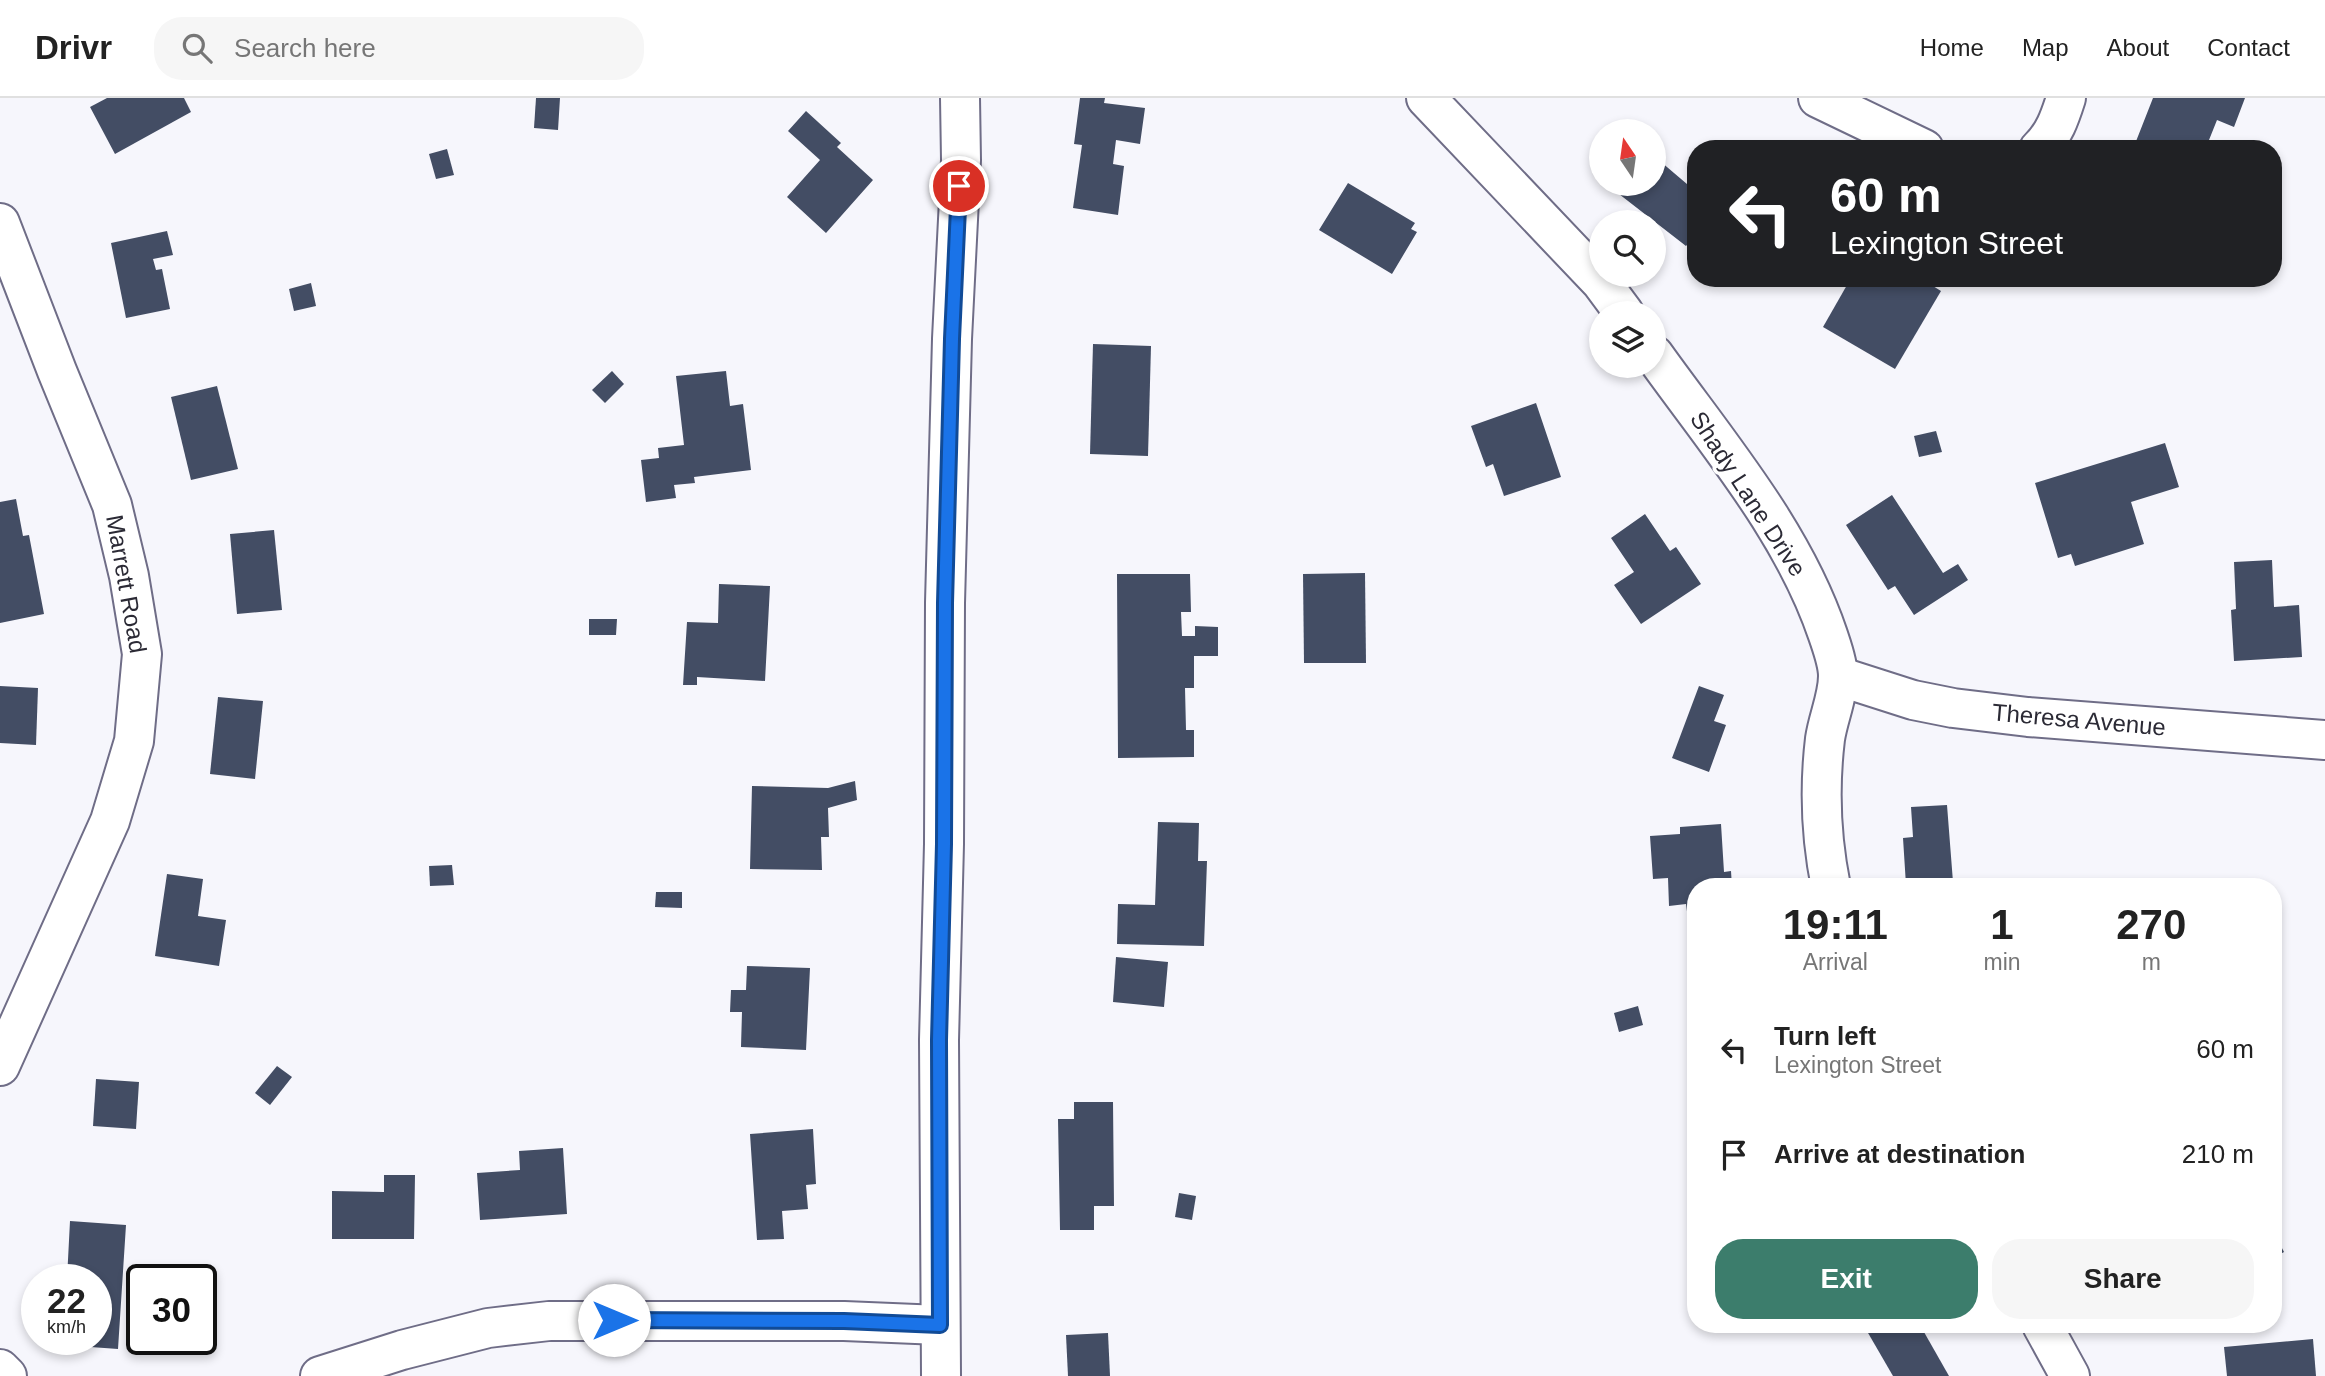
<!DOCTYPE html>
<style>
:root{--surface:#fff;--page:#f6f6f6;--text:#222;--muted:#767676;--line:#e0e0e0;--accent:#3c7d6c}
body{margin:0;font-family:Helvetica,sans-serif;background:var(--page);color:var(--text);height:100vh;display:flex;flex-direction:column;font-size:26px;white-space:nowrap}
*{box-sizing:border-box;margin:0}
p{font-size:23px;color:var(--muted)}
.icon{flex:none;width:38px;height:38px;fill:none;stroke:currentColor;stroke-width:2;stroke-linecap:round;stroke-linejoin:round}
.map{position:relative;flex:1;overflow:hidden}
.sheet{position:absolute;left:1687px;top:780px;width:595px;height:455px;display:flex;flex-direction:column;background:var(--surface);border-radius:28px;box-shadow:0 4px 10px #0003}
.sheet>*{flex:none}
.hud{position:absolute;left:1687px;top:42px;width:595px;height:147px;border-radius:28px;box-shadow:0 4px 10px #0003;background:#202124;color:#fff;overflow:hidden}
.needle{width:46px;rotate:347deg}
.buttons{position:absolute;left:1589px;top:21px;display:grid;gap:14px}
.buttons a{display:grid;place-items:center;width:77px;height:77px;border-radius:50%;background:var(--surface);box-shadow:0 4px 10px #0003;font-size:35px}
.speed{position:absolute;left:21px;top:1166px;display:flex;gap:14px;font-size:35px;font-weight:700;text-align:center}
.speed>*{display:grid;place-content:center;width:91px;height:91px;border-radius:50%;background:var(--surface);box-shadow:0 4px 10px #0003;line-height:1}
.speed small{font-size:18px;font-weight:400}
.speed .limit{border:4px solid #111;border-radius:10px;background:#fff;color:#111}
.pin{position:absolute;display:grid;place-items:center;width:60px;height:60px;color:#fff;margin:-30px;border:4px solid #fff;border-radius:50%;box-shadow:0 2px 7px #0007}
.me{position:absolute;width:77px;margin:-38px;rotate:90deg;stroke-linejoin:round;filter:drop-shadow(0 0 5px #0008)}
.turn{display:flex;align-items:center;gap:24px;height:147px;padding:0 28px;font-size:32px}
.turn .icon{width:91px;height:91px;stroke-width:2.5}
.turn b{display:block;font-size:49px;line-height:60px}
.eta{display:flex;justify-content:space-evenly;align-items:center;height:119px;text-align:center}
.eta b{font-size:42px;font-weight:800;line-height:49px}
.cta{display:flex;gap:14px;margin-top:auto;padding:14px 28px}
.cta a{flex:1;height:80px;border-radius:28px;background:var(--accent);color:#fff;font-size:28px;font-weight:800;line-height:80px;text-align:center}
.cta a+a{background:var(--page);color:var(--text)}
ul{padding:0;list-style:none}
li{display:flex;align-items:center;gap:21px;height:105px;padding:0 28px}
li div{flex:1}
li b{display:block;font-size:26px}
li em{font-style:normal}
header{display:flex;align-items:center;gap:42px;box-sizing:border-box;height:98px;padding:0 35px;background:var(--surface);border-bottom:2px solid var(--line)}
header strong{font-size:33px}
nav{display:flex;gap:38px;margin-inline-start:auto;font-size:24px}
.search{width:490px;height:63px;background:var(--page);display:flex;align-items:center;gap:18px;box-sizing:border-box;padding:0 24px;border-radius:28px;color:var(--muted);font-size:26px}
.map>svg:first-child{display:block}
.building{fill:#434d64}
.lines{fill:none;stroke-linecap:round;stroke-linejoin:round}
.minor-casing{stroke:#6f6d87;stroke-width:42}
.minor{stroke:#fff;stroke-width:38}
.route-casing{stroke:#114b97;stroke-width:18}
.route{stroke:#1a73e8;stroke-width:12}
.labels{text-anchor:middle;stroke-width:7;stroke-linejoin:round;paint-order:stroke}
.street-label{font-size:24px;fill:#2b2a35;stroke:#fff}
</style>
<header>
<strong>Drivr</strong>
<div class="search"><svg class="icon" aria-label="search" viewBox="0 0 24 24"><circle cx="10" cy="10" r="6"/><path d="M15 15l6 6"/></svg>Search here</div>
<nav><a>Home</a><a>Map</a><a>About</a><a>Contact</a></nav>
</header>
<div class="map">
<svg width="2325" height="1278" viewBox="0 0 2325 1278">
<rect width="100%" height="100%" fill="#f6f6fc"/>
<g class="building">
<path d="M107 0H184L191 14 115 56 90 9Z"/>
<path d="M536 0H560L558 32 534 30Z"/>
<path d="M1080 0H1105L1104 5 1145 10 1140 46 1116 42 1113 66 1124 68 1118 117 1073 110 1082 47 1074 46Z"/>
<path d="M2153 0H2245L2234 29 2217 22 2207 47 2218 51H2133Z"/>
<path d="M806 13 841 45 837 49 873 82 826 135 787 99 820 62 788 33Z"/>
<path d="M447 51 454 77 436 81 429 56Z"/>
<path d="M1654 58 1694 92 1696 89V137L1686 148 1619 96 1627 86H1654Z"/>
<path d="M1348 85 1415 125 1411 131 1417 134 1392 176 1319 132Z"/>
<path d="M167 133 173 157 153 161 156 172 162 171 170 211 126 220 111 145Z"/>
<path d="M1851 180H1920L1941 193 1895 271 1823 229Z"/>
<path d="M311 185 316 208 294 213 289 191Z"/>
<path d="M1093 246 1151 248 1148 358 1090 356Z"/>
<path d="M612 273 624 286 605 305 592 292Z"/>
<path d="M726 273 730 308 743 306 751 372 694 379 695 385 674 387 676 400 646 404 641 362 659 360 658 350 684 347 676 278Z"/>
<path d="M217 288 238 371 191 382 171 299Z"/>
<path d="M1536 305 1561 379 1504 398 1493 366 1486 369 1471 328Z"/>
<path d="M1936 333 1942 354 1919 359 1914 338Z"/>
<path d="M2165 345 2179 389 2131 404 2144 446 2075 468 2071 456 2058 460 2035 385Z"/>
<path d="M1892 397 1943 475 1958 466 1968 482 1914 517 1895 488 1888 492 1846 427Z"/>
<path d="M16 401 23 438 29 437 44 516 0 525V404Z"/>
<path d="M1645 416 1670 453 1676 449 1701 486 1641 526 1614 487 1634 474 1611 440Z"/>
<path d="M274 432 282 512 237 516 230 436Z"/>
<path d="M2272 462 2274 509 2299 507 2302 559 2234 563 2231 512 2236 511 2234 464Z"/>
<path d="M1365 475 1366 565H1304L1303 476Z"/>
<path d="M1117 476H1190L1191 514H1181L1182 538H1195V528L1218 529V558H1194V590H1185L1186 632H1194V659L1118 660Z"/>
<path d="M719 486 770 488 765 583 697 579V587H683L687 524 718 525Z"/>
<path d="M589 521H617L616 537H589Z"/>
<path d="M0 588 38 590 36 647 0 645Z"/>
<path d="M1699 588 1724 597 1714 623 1726 627 1709 674 1672 660Z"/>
<path d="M218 599 263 603 255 681 210 676Z"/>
<path d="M855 683 857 702 828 710 829 739H821L822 772 750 771 752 688 828 690Z"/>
<path d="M1947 707 1953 784 1906 787 1903 740 1913 739 1911 709Z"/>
<path d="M1158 724 1199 725 1198 763H1207L1204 848 1117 846 1118 806 1155 807Z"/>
<path d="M1721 726 1724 774 1731 773 1732 789H1696V820L1688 821 1686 806 1669 808 1668 780 1653 781 1650 738 1680 736V729Z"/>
<path d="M452 767 454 787 430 788 429 768Z"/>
<path d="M167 776 203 781 198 818 226 822 219 868 155 858Z"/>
<path d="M656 794H682V810L655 809Z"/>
<path d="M1116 859 1168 864 1164 909 1113 904Z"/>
<path d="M747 868 810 870 806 952 741 949 742 914H730L731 892H746Z"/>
<path d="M1638 908 1643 927 1619 934 1614 915Z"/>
<path d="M277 968 292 979 270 1007 255 995Z"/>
<path d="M96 981 139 984 136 1031 93 1028Z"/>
<path d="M1074 1004H1113L1114 1108H1094V1132H1060L1058 1021H1074Z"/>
<path d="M813 1031 816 1086 806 1087 808 1111 782 1113 784 1141 757 1142 750 1036Z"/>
<path d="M563 1050 567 1116 480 1122 477 1075 520 1072 519 1053Z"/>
<path d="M384 1077H415L414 1141H332V1093L384 1094Z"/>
<path d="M1179 1095 1196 1098 1192 1122 1175 1119Z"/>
<path d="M70 1123 126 1127 118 1251 77 1248V1241H96V1181H67Z"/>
<path d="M2273 1133 2284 1154 2273 1160Z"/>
<path d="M1865 1227H1920L1949 1278H1893L1864 1228Z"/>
<path d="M1108 1235 1110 1278H1068L1066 1237Z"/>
<path d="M2313 1241 2316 1278H2227L2224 1249Z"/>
</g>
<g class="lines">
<g class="minor-casing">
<g id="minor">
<path d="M1426 0 1601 184 1624 215"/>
<path d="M1818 0 1924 51"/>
<path d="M2039 51C2054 37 2060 19 2066 0"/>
<path d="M0 125 57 273 112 407 129 478 142 556 134 643 110 723 0 968"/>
<path d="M1654 257C1717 345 1793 433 1828 537 1832 549 1838 565 1838 578 1838 599 1828 620 1825 641 1819 691 1821 740 1831 789"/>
<path d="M1838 578 1913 602 1953 610 2028 619 2325 642"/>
<path d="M2042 1227 2070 1278"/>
<path d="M0 1271 7 1278"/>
<path d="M320 1278 402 1252 488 1230 549 1223H844L940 1227"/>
<path d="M941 1278 939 942 944 746 945 505 952 241 961 62 960 0"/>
</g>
</g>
<use href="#minor" class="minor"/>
</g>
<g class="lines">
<g class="route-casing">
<path id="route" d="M614 1222 844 1223 940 1227 939 942 944 746 945 505 952 241 959 88"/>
</g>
<use href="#route" class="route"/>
</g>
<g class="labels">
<g class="street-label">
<text transform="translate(1748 396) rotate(57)" y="8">Shady Lane Drive</text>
<text transform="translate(126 486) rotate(80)" y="8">Marrett Road</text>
<text transform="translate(2079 622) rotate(5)" y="8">Theresa Avenue</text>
</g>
</g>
</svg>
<div class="buttons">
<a><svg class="needle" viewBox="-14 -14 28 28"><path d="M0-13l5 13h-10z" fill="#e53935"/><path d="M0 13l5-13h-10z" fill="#767676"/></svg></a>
<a><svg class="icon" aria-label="search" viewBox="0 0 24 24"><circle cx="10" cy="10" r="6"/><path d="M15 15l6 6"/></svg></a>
<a><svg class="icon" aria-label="layers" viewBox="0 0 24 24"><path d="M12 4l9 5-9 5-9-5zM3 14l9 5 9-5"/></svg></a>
</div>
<div class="speed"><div>22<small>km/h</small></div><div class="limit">30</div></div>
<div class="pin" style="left:959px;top:88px;background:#d93025"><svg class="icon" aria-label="arrive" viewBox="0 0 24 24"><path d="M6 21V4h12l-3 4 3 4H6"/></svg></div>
<svg class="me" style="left:614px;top:1222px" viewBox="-20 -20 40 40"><circle r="19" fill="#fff"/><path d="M0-13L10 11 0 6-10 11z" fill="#1a73e8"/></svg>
<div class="hud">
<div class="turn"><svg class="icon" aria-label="left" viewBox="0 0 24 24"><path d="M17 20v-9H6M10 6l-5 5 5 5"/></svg><div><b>60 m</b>Lexington Street</div></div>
</div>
<section class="sheet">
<div class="eta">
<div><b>19:11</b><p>Arrival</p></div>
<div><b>1</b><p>min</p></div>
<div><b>270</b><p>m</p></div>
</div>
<ul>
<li><svg class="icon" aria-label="left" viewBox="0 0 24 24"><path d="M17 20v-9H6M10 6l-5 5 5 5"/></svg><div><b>Turn left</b><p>Lexington Street</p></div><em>60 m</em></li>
<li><svg class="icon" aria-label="arrive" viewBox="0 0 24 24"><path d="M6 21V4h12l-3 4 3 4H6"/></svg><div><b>Arrive at destination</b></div><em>210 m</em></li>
</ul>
<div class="cta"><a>Exit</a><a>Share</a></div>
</section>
</div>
